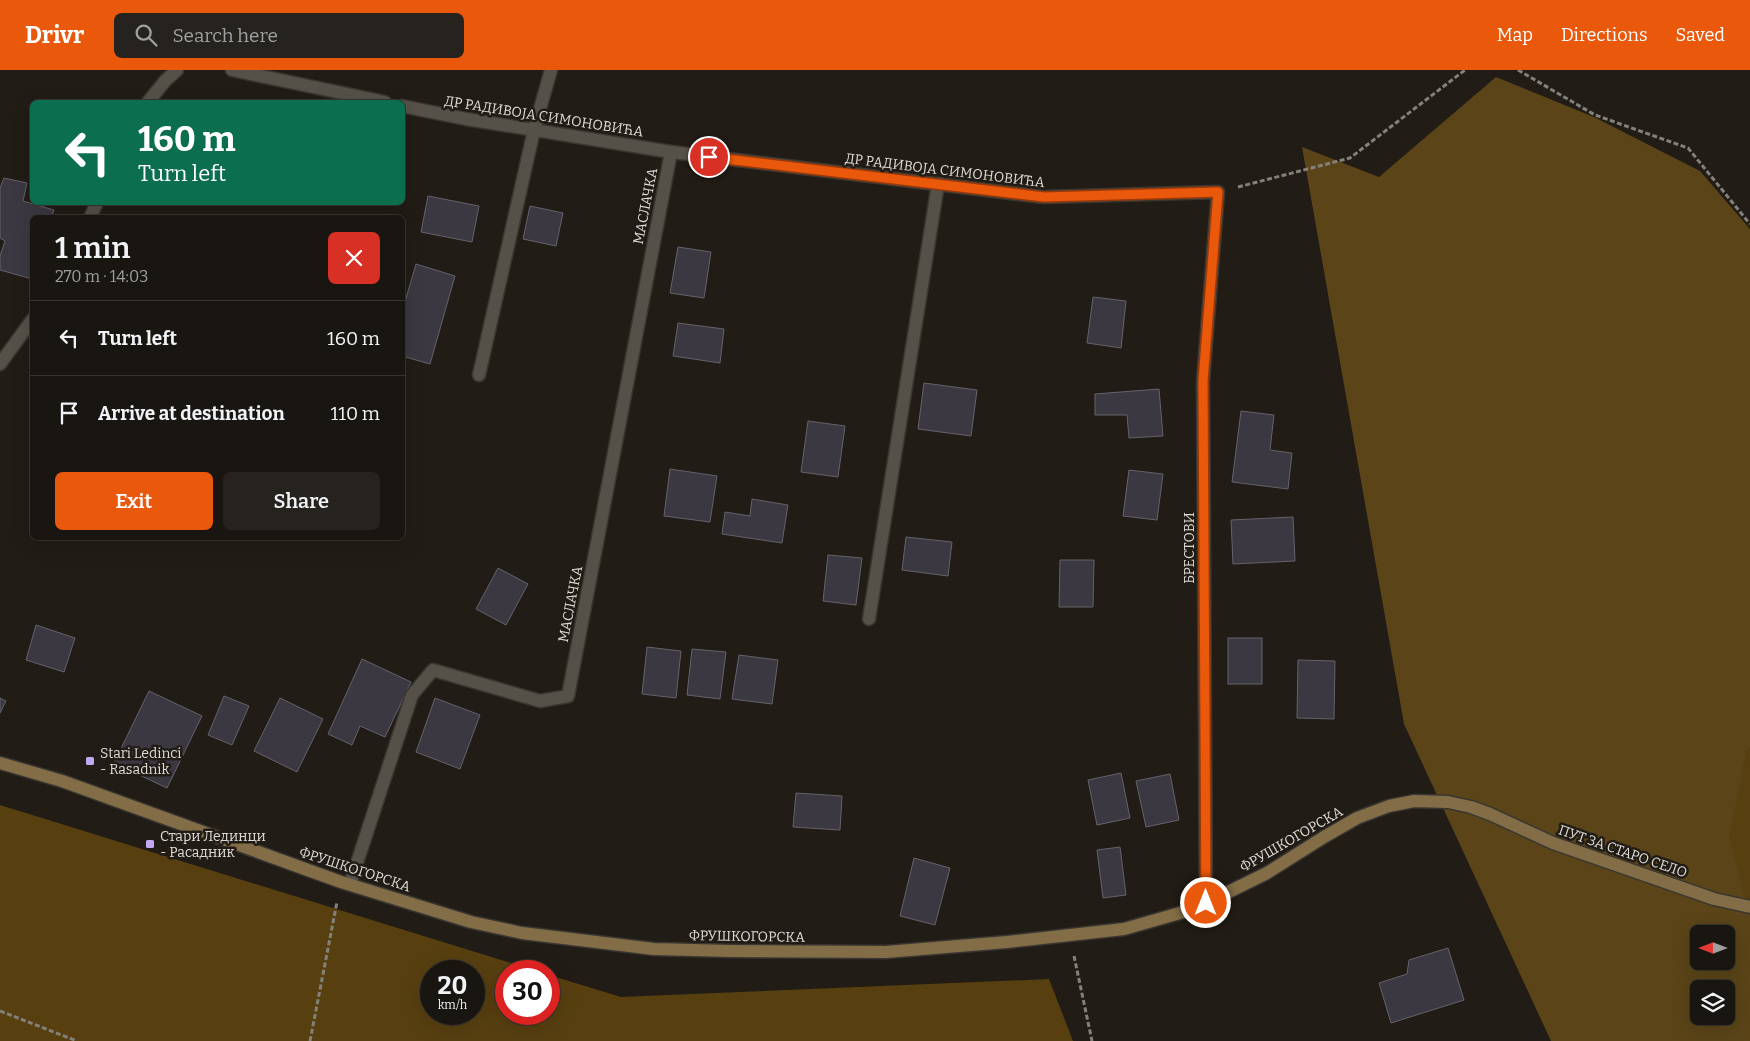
<!DOCTYPE html>
<meta charset="utf-8">
<style>
:root{--surface:#191510;--page:#26221e;--text:#f1f3f6;--muted:#9f9f9f;--line:#373430;--accent:#ea580c}
body{margin:0;font-family:Bitter,serif;background:var(--page);color:var(--text);height:100vh;display:flex;flex-direction:column;font-size:19px;white-space:nowrap}
*{box-sizing:border-box;margin:0}
p{font-size:16px;color:var(--muted)}
.icon{flex:none;width:28px;height:28px;fill:none;stroke:currentColor;stroke-width:2;stroke-linecap:round;stroke-linejoin:round}
.map{position:relative;flex:1;overflow:hidden}
.panel{position:absolute;left:30px;top:145px;width:375px;height:325px;display:flex;flex-direction:column;background:var(--surface);border-radius:8px;box-shadow:0 5px 20px #0002,0 0 0 1px var(--line)}
.panel>*{flex:none}
.guide{position:absolute;left:30px;top:30px;width:375px;height:105px;border-radius:8px;box-shadow:0 5px 20px #0002,0 0 0 1px var(--line);background:#0b6e4f;color:#fff;overflow:hidden}
.needle{width:32px;rotate:270deg}
.buttons{position:absolute;left:1690px;top:855px;display:grid;gap:10px}
.buttons a{display:grid;place-items:center;width:45px;height:45px;border-radius:8px;background:var(--surface);box-shadow:0 5px 20px #0002,0 0 0 1px var(--line);font-size:25px}
.speed{position:absolute;left:420px;top:890px;display:flex;gap:10px;font-size:25px;font-weight:700;text-align:center}
.speed>*{display:grid;place-content:center;width:65px;height:65px;border-radius:50%;background:var(--surface);box-shadow:0 5px 20px #0002,0 0 0 1px var(--line);line-height:1}
.speed small{font-size:12px;font-weight:400}
.speed .limit{border:8px solid #d22;background:#fff;color:#111}
.pin{position:absolute;display:grid;place-items:center;width:42px;height:42px;color:#fff;margin:-21px;border:2px solid #fff;border-radius:50%;box-shadow:0 1px 5px #0007}
.me{position:absolute;width:55px;margin:-28px;rotate:0deg;stroke-linejoin:round;filter:drop-shadow(0 0 4px #0008)}
.turn{display:flex;align-items:center;gap:18px;height:105px;padding:0 25px;font-size:22px}
.turn .icon{width:65px;height:65px;stroke-width:2.5}
.turn b{display:block;font-size:35px;line-height:42px}
.round{display:grid;place-items:center;flex:none;width:52px;height:52px;border-radius:8px;background:var(--page)}
.head{display:flex;align-items:center;justify-content:space-between;height:85px;padding:0 25px}
h1{font-size:30px;font-weight:600;line-height:38px}
.button{display:flex;gap:10px;margin-top:auto;padding:10px 25px}
.button a{flex:1;height:58px;border-radius:8px;background:var(--accent);color:#fff;font-size:20px;font-weight:600;line-height:58px;text-align:center}
.button a+a{background:var(--page);color:var(--text)}
ul{padding:0;list-style:none}
li{display:flex;align-items:center;gap:15px;height:75px;padding:0 25px;border-top:1px solid var(--line)}
li div{flex:1}
li b{display:block;font-size:19px}
li em{font-style:normal}
header{display:flex;align-items:center;gap:30px;box-sizing:border-box;height:70px;padding:0 25px;background:var(--accent);color:#fff}
header strong{font-size:24px}
nav{display:flex;gap:28px;margin-inline-start:auto;font-size:18px}
.search{width:350px;height:45px;background:var(--page);display:flex;align-items:center;gap:12px;box-sizing:border-box;padding:0 18px;border-radius:8px;color:var(--muted);font-size:19px}
.map>svg:first-child{display:block}
.green{fill:#573f10;fill-rule:evenodd}
.forest{fill:#5a4418;fill-rule:evenodd}
.building{fill:#3b3841;stroke:#65626b}
.lines{fill:none;stroke-linecap:round;stroke-linejoin:round}
.street-casing{stroke:#393632;stroke-width:15}
.secondary-casing{stroke:#393632;stroke-width:15}
.path{stroke:#84807a;stroke-width:3;stroke-dasharray:5 2.5;stroke-linecap:butt}
.street{stroke:#555048;stroke-width:12}
.secondary{stroke:#826d46;stroke-width:12}
.route-casing{stroke:#983908;stroke-width:12}
.route{stroke:#ea580c;stroke-width:9}
.poi-dot{fill:#c1a8f3;stroke:#211c15;stroke-width:2}
.labels{text-anchor:middle;stroke-width:5;stroke-linejoin:round;paint-order:stroke}
.street-label{font-size:14px;fill:#dfdcd7;stroke:#211c15}
.poi-label{font-size:14px;fill:#dfdcd7;stroke:#211c15;text-anchor:start}
</style>
<header>
<strong>Drivr</strong>
<div class="search"><svg class="icon" aria-label="search" viewBox="0 0 24 24"><circle cx="10" cy="10" r="6"/><path d="M15 15l6 6"/></svg>Search here</div>
<nav><a>Map</a><a>Directions</a><a>Saved</a></nav>
</header>
<div class="map">
<svg width="1750" height="971" viewBox="0 0 1750 971">
<rect width="100%" height="100%" fill="#211c15"/>
<g class="green">
<path d="M1750 678V843L1728 767 1747 679Z"/>
<path d="M0 735 537 901H506V944H549V905L621 927 1049 909 1073 971H0ZM431 901H474V944H431Z"/>
</g>
<path class="forest" d="M1496 7 1594 47 1700 101 1750 159V678L1747 680 1729 767 1750 843V971H1551L1404 654 1302 77 1379 107ZM1699 864H1726V891H1699ZM1699 919H1726V946H1699Z"/>
<g class="building">
<path d="M4 108 27 113 23 131 54 140 51 148H32V209L0 200V186L5 171 0 168V118Z"/>
<path d="M428 126 479 136 472 172 421 162Z"/>
<path d="M530 136 563 143 556 176 523 169Z"/>
<path d="M678 177 711 182 704 228 670 223Z"/>
<path d="M416 194 455 206 430 294 402 286V242Z"/>
<path d="M1093 227 1126 231 1121 278 1087 273Z"/>
<path d="M678 253 724 259 720 293 673 286Z"/>
<path d="M924 313 977 320 971 366 918 359Z"/>
<path d="M1159 319 1163 366 1129 368 1127 345H1095V324Z"/>
<path d="M1241 341 1274 345 1270 380 1292 383 1288 419 1232 412Z"/>
<path d="M808 351 845 356 838 407 801 402Z"/>
<path d="M670 399 717 406 710 452 664 446Z"/>
<path d="M1129 400 1163 404 1157 450 1123 446Z"/>
<path d="M752 429 788 435 782 473 722 464 725 442 750 446Z"/>
<path d="M1293 447 1295 491 1233 494 1231 450Z"/>
<path d="M906 467 952 472 948 506 902 500Z"/>
<path d="M828 485 862 488 856 535 823 531Z"/>
<path d="M1060 490H1094L1093 537H1059Z"/>
<path d="M498 498 528 514 506 555 476 539Z"/>
<path d="M36 555 75 568 64 602 26 590Z"/>
<rect x="1228" y="568" width="34" height="46"/>
<path d="M647 577 681 581 676 628 642 624Z"/>
<path d="M692 579 726 582 720 629 687 625Z"/>
<path d="M739 585 778 590 772 634 732 629Z"/>
<path d="M362 589 411 612 385 667 360 656 352 675 328 664Z"/>
<path d="M1298 590 1335 591 1334 649 1297 648Z"/>
<path d="M149 621 202 646 167 718 114 693Z"/>
<path d="M224 626 249 636 232 675 208 665Z"/>
<path d="M0 628 6 631 0 643Z"/>
<path d="M280 628 323 649 297 702 254 681Z"/>
<path d="M435 628 480 645 460 699 416 682Z"/>
<path d="M1121 703 1130 748 1097 755 1088 710Z"/>
<path d="M1170 704 1179 750 1146 757 1136 711Z"/>
<path d="M796 723 842 726 840 760 793 757Z"/>
<path d="M1120 777 1126 825 1103 828 1097 780Z"/>
<path d="M914 788 950 798 935 855 900 846Z"/>
<path d="M1448 878 1464 930 1391 953 1379 913 1407 904 1409 890Z"/>
</g>
<g class="lines">
<g class="street-casing">
<g id="street">
<path d="M232 0 385 32"/>
<path d="M148 32 165 11 177 0"/>
<path d="M402 36 466 49 671 82 1044 127 1218 122 1203 311 1206 833"/>
<path d="M90 148 97 132"/>
<path d="M0 294 32 250"/>
<path d="M479 305 534 60 551 0"/>
<path d="M869 549 938 114"/>
<path d="M350 814 412 625 433 600 540 631 568 626 671 82"/>
</g>
</g>
<g class="secondary-casing">
<path id="secondary" d="M0 693 62 711 341 812 471 852 522 863 654 879 731 881 886 882 1007 872 1124 859 1194 839 1267 803 1324 767 1357 748 1389 736 1414 731 1448 732 1471 737 1490 744 1553 773 1714 829 1750 837"/>
</g>
<g class="path">
<path d="M1518 0 1595 45 1688 78 1750 154"/>
<path d="M1238 117 1350 88 1465 0"/>
<path d="M1074 886 1092 971"/>
<path d="M0 941 77 971"/>
<path d="M310 971 337 832"/>
</g>
<use href="#street" class="street"/>
<use href="#secondary" class="secondary"/>
</g>
<g class="lines">
<g class="route-casing">
<path id="route" d="M709 87 1044 127 1218 122 1203 311 1206 833"/>
</g>
<use href="#route" class="route"/>
</g>
<g class="poi-dot">
<rect x="85" y="686" width="10" height="10" rx="2.5"/>
<rect x="145" y="769" width="10" height="10" rx="2.5"/>
</g>
<g class="labels">
<g class="street-label">
<text transform="translate(544 46) rotate(9)" y="5">ДР РАДИВОЈА СИМОНОВИЋА</text>
<text transform="translate(945 100) rotate(7)" y="5">ДР РАДИВОЈА СИМОНОВИЋА</text>
<text transform="translate(645 136) rotate(-79)" y="5">МАСЛАЧКА</text>
<text transform="translate(1189 478) rotate(-90)" y="5">БРЕСТОВИ</text>
<text transform="translate(570 534) rotate(-79)" y="5">МАСЛАЧКА</text>
<text transform="translate(1291 769) rotate(-30)" y="5">ФРУШКОГОРСКА</text>
<text transform="translate(1623 781) rotate(19)" y="5">ПУТ ЗА СТАРО СЕЛО</text>
<text transform="translate(355 799) rotate(18)" y="5">ФРУШКОГОРСКА</text>
<text transform="translate(747 866) rotate(1)" y="5">ФРУШКОГОРСКА</text>
</g>
<g class="poi-label">
<text x="100" y="688">Stari Ledinci<tspan x="100" dy="16">- Rasadnik</tspan></text>
<text x="160" y="771">Стари Лединци<tspan x="160" dy="16">- Расадник</tspan></text>
</g>
</g>
</svg>
<div class="buttons">
<a><svg class="needle" viewBox="-14 -14 28 28"><path d="M0-13l5 13h-10z" fill="#e53935"/><path d="M0 13l5-13h-10z" fill="#9f9f9f"/></svg></a>
<a><svg class="icon" aria-label="layers" viewBox="0 0 24 24"><path d="M12 4l9 5-9 5-9-5zM3 14l9 5 9-5"/></svg></a>
</div>
<div class="speed"><div>20<small>km/h</small></div><div class="limit">30</div></div>
<div class="pin" style="left:709px;top:87px;background:#d93025"><svg class="icon" aria-label="arrive" viewBox="0 0 24 24"><path d="M6 21V4h12l-3 4 3 4H6"/></svg></div>
<svg class="me" style="left:1206px;top:833px" viewBox="-20 -20 40 40"><circle r="17" fill="#ea580c" stroke="#fff" stroke-width="3"/><path d="M0-11L8 9 0 5-8 9z" fill="#fff"/></svg>
<div class="guide">
<div class="turn"><svg class="icon" aria-label="left" viewBox="0 0 24 24"><path d="M17 20v-9H6M10 6l-5 5 5 5"/></svg><div><b>160 m</b>Turn left</div></div>
</div>
<section class="panel">
<div class="head"><div><h1>1 min</h1><p>270 m · 14:03</p></div><a class="round" style="background:#d93025;color:#fff"><svg class="icon" aria-label="close" viewBox="0 0 24 24"><path d="M6 6l12 12M18 6L6 18"/></svg></a></div>
<ul>
<li><svg class="icon" aria-label="left" viewBox="0 0 24 24"><path d="M17 20v-9H6M10 6l-5 5 5 5"/></svg><div><b>Turn left</b></div><em>160 m</em></li>
<li><svg class="icon" aria-label="arrive" viewBox="0 0 24 24"><path d="M6 21V4h12l-3 4 3 4H6"/></svg><div><b>Arrive at destination</b></div><em>110 m</em></li>
</ul>
<div class="button"><a>Exit</a><a>Share</a></div>
</section>
</div>
